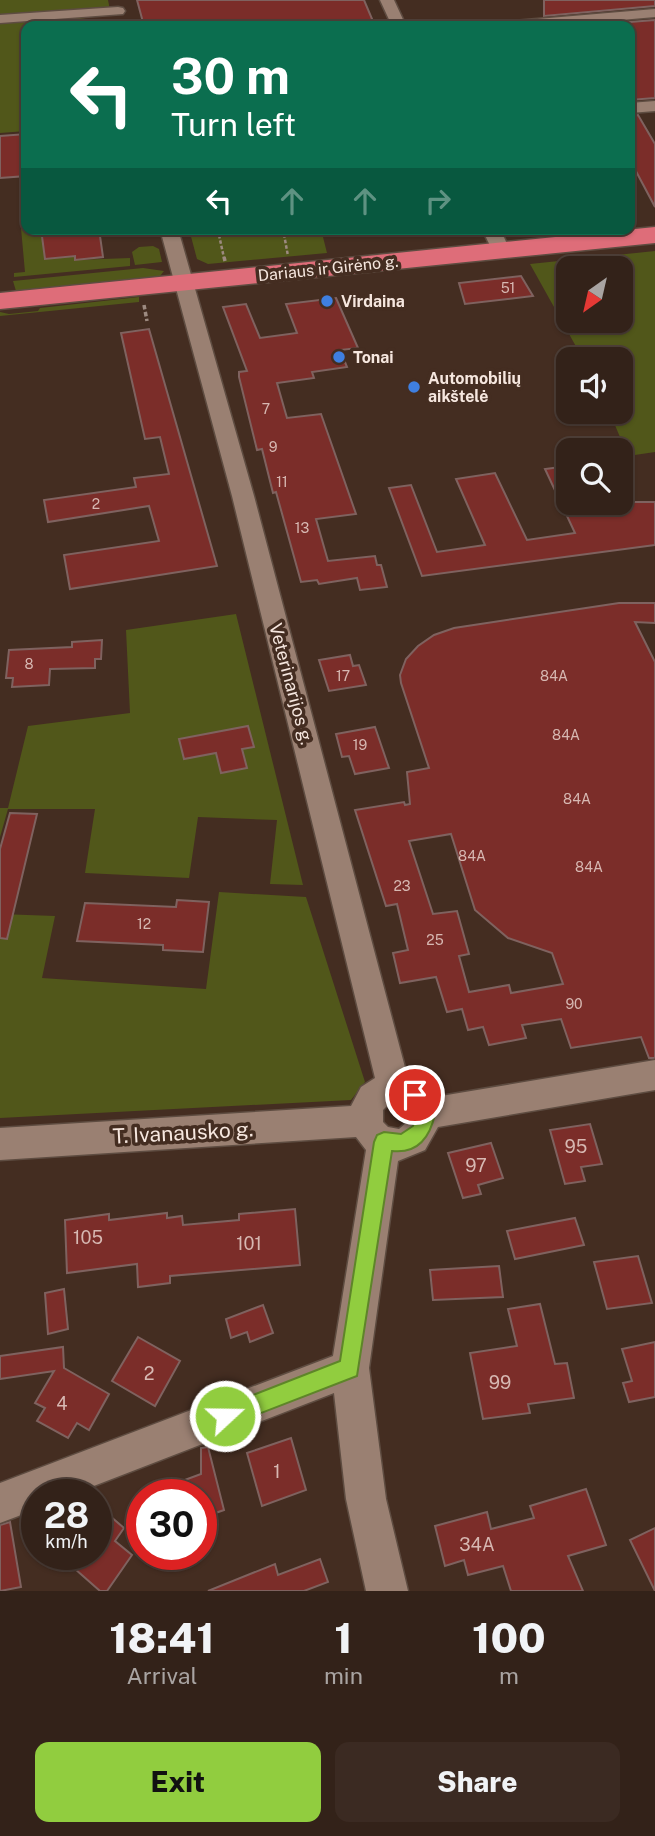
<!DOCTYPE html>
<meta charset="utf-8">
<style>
:root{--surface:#332219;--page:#3b2a22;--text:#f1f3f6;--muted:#a9a4a2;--line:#4e3f38;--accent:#91cd3f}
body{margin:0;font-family:"Public Sans",sans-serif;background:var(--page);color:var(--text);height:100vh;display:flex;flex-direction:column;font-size:26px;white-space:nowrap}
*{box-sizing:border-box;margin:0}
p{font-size:23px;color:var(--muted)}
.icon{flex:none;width:38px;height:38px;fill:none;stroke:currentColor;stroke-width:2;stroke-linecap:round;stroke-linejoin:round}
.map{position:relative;height:1591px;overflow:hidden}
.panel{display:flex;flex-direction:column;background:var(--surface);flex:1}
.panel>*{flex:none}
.guide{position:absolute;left:21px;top:21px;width:614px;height:214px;border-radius:14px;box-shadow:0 2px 5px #0004,0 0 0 2px var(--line);background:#0b6e4f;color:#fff;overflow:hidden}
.needle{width:46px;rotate:214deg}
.buttons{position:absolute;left:556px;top:256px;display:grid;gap:14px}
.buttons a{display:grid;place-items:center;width:77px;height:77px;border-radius:14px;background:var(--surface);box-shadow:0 2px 5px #0004,0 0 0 2px var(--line);font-size:35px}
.speed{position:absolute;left:21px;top:1479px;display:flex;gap:14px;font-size:35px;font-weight:700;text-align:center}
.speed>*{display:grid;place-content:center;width:91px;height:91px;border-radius:50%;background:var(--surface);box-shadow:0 2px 5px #0004,0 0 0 2px var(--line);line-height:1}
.speed small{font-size:18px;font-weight:400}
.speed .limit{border:10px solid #d22;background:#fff;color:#111}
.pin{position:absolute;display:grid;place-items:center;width:60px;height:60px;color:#fff;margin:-30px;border:4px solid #fff;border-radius:50%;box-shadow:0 2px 7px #0007}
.me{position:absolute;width:77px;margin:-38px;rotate:69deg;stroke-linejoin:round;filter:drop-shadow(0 0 5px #0008)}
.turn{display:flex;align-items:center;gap:24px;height:147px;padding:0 35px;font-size:32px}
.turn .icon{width:91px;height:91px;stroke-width:2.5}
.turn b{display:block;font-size:49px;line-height:60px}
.lanes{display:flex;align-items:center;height:66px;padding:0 35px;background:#0003;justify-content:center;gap:35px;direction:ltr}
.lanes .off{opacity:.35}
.eta{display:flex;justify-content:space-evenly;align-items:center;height:119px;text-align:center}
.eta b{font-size:42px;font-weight:800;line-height:49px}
.primary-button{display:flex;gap:14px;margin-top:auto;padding:14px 35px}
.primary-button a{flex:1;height:80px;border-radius:14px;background:var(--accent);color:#111;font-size:28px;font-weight:800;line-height:80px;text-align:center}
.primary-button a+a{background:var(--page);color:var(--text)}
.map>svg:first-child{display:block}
.green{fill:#51571a;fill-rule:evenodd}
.building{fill:#7b2d29;stroke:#7f625f;stroke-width:2;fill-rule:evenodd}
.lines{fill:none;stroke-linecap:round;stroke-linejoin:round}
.street-casing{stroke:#5e4c41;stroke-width:3}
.highway-casing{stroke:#5e4c41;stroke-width:3}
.path-far1{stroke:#9d8a80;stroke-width:2.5;stroke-dasharray:3.5 2;stroke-linecap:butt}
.path{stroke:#9d8a80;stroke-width:3.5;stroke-dasharray:4.5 2.5;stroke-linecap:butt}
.street{fill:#9a8072;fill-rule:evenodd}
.highway{fill:#de6d79;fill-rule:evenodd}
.route{fill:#91cd3f;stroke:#5e8529;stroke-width:2}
.shop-dot{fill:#3f7fe0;stroke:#442d21;stroke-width:2.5}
.labels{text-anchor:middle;stroke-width:7;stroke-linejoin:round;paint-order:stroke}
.number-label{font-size:14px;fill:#d7b8b2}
.far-street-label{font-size:16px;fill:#f6e7df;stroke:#442d21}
.far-poi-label{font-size:16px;font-weight:bold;fill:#f6e7df;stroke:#442d21;text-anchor:start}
.street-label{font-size:18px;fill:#f6e7df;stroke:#442d21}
.near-number-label{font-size:18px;fill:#d7b8b2}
.near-street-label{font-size:21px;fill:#f6e7df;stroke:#442d21}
</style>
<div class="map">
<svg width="655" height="1591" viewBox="0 0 655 1591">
<rect width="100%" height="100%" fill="#442d21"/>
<g class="green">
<path d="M0 0H108L110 10 0 18Z"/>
<path d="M73 17 86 19 89 26H26V131L0 133V24L48 18C55 22 66 22 73 17Z"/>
<path d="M26 227 41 229 75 256 76 260 130 258V266L14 277V273L25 272 21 228Z"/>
<path d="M189 229H321L327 253 208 264 197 259Z"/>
<path d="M153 246 159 249 162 262 135 265 132 252 139 247Z"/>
<path d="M655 251V452L628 456 609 411H621V359H583L530 264ZM569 268H621V320H569Z"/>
<path d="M143 268 164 271 160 276 16 291 13 281Z"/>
<path d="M139 297V302L0 316V312L9 314 38 311 40 308Z"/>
<path d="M236 614 303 885 270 884 277 820 198 817 189 878 85 873 95 809H8L0 837V808H8L28 726 130 713 126 630Z"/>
<path d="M219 892 306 897 365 1082 351 1100 0 1118V914L55 916 42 978 206 989Z"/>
</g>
<g class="building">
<path d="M137 0H364L375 26H326L325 21 304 22 294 26H144Z"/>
<path d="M544 0H655V6L544 16Z"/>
<path d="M655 20V98L630 100V26H579Z"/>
<path d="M638 115 655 144V207L630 160V116Z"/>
<path d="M26 134V176L0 178V136Z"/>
<path d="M41 229H99L103 257 75 260V256L45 259Z"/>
<path d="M521 276 533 296 465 304 459 283Z"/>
<path d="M336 298 358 348 340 350 347 367 312 372 314 378 277 383 287 418 321 414 356 514 316 519 328 561 375 556 377 565H381L387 587 360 590 357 578 319 584 317 580 301 582 276 492 273 493 262 449 257 450 239 377V372L247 371 223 307 246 304 260 338 297 333 286 304Z"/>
<path d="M149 329 217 566 70 589 64 555 159 541 149 506 48 522 44 500 136 487 134 478 169 474 160 437 145 439 121 333Z"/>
<path d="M569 466V502H655V545L422 576 389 488 411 485 437 552 485 545 456 479 495 473 527 540 575 533 545 469Z"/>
<path d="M619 603H655V623L635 622 655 662V1058H649L641 1037 571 1048 561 1019 522 1025 526 1038 489 1045 483 1027 468 1030 462 1009 447 1012 436 977 400 983 393 953 408 950 397 904 386 906 355 810 404 802 405 805 410 804 407 772 429 768 401 683 400 675 406 659 418 646 434 635 454 628ZM451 834 475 910 508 938 552 953 563 984 511 993 509 985 469 992 459 956 469 954 457 911 433 914 409 841Z"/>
<path d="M102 640 101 659H95V668L50 669 49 685 12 687 13 678H6L9 650 72 647V642Z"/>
<path d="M350 655 353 666 359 665 366 685 329 691 319 660Z"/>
<path d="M248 726 254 747 242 749 247 768 221 773 216 753 184 759 179 739Z"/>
<path d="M375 727 389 768 355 774 349 756 342 757 336 734Z"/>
<path d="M10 813 37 814 7 939 0 938V849Z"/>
<path d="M177 900 209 902 203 952 163 950V945L77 941 85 903 176 907Z"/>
<path d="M590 1124 602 1164 581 1167 585 1181 565 1184 550 1130Z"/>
<path d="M491 1143 503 1178 478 1185 481 1194 463 1198 448 1153Z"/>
<path d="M295 1209 300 1265 170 1276V1283L138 1287 137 1264 67 1273 65 1220 109 1214V1220L167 1213V1218L182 1216 183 1225 239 1220V1214Z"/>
<path d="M575 1218 584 1245 515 1259 507 1231Z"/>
<path d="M638 1256 652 1303 607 1309 594 1262Z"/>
<path d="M499 1266 503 1297 433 1300 430 1270Z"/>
<path d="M64 1289 68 1329 48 1334 45 1293Z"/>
<path d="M540 1304 555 1364 567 1363 574 1398 528 1404 530 1413 483 1419 470 1353 517 1346 508 1309Z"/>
<path d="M263 1305 273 1333 250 1342 247 1332 231 1338 226 1319Z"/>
<path d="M138 1337 180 1361 155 1406 112 1381Z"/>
<path d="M655 1342V1397L629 1402 623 1383 632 1381 622 1349Z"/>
<path d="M63 1347 64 1368 109 1394 89 1430 77 1423 68 1438 37 1421 45 1408 35 1403 54 1371 0 1379V1356Z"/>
<path d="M291 1438 306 1490 262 1506 247 1453Z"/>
<path d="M208 1447 224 1510 201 1518V1494H153L152 1492 201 1474V1448Z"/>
<path d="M586 1489 606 1545 568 1556 583 1591H511L503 1566 468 1575 464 1560 445 1566 435 1526 487 1512 491 1529 534 1518 530 1506Z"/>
<path d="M96 1504 124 1528 115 1541 132 1555 107 1591H100L58 1554H96Z"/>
<path d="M10 1522 21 1587 0 1591V1525Z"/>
<path d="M655 1528V1591L630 1540Z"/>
<path d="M320 1559 328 1582 304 1591H208L275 1564 278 1575Z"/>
</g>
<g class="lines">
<g class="street-casing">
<g id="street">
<path d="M380 0H394L406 26H392Z"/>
<path d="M118 7 123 8 125 11 123 14 0 23V15Z"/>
<path d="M655 9V17L552 26H495L502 22Z"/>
<path d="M655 101V111L630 113V103Z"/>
<path d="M160 229H178L254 496 407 1075 425 1083 435 1097 655 1060V1090L438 1127 425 1150 398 1161 369 1368 386 1499 408 1591H366L346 1499 334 1393 73 1494H37V1509L0 1523V1483L333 1356 366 1150 356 1137 0 1160V1128L351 1106 361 1087 375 1078 232 496ZM391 1102H399L407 1110V1122L399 1129 388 1127 383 1122V1110Z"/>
<path d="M482 229H500L510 250 508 254H494Z"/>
</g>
</g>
<g class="highway-casing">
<path id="highway" d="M655 227V243L0 309V293Z"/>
</g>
<g class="path-far1">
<path d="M283 229 288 256"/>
<path d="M219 235 224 258"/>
</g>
<g class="path">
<path d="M224 257 225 261"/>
<path d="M144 305 147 321"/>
</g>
<use href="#street" class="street"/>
<use href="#highway" class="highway"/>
</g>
<path class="route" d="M415 1087 422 1089 435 1114C430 1137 418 1154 392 1151L357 1376 225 1427 217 1424 214 1416 217 1409 340 1361 374 1142 377 1135 384 1132 401 1134 413 1126 416 1115 406 1095 408 1089Z"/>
<g class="shop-dot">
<circle cx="327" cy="301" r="7"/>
<circle cx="339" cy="357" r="7"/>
<circle cx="414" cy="387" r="7"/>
</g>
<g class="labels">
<g class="number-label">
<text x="508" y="293">51</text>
<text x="266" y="414">7</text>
<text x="273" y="452">9</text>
<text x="282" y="487">11</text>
<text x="96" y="509">2</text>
<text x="302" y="533">13</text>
<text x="29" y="669">8</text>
<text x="343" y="681">17</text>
<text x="554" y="681">84A</text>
<text x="566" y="740">84A</text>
<text x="360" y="750">19</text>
<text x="577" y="804">84A</text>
<text x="472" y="861">84A</text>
<text x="589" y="872">84A</text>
<text x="402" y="891">23</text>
<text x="144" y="929">12</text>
<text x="435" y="945">25</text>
<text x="574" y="1009">90</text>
</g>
<g class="far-street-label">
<text transform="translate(328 268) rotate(-6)" y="6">Dariaus ir Girėno g.</text>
</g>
<g class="far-poi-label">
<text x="341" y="307">Virdaina</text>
<text x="353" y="363">Tonai</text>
<text x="428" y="384">Automobilių<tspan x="428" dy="18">aikštelė</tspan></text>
</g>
<g class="street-label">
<text transform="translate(291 684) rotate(75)" y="6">Veterinarijos g.</text>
</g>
<g class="near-number-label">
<text x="576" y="1153">95</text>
<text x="476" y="1172">97</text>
<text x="88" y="1244">105</text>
<text x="249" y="1250">101</text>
<text x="149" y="1380">2</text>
<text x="500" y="1389">99</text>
<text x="62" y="1410">4</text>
<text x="277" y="1478">1</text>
<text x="477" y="1551">34A</text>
</g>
<g class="near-street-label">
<text transform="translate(183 1133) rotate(-3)" y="7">T. Ivanausko g.</text>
</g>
</g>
</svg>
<div class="buttons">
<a><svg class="needle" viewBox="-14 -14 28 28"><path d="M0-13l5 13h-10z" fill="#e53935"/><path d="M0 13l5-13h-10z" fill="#a9a4a2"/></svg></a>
<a><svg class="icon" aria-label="sound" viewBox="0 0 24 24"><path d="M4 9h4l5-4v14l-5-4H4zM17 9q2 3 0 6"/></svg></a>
<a><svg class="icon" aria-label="search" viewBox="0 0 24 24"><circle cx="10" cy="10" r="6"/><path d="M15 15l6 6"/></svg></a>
</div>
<div class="speed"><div>28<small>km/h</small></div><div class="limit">30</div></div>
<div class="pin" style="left:415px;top:1095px;background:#d93025"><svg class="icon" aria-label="arrive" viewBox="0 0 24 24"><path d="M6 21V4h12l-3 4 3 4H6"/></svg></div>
<svg class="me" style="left:225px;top:1416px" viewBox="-20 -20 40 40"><circle r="17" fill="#91cd3f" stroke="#fff" stroke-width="3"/><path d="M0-11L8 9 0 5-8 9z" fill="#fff"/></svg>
<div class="guide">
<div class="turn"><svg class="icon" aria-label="left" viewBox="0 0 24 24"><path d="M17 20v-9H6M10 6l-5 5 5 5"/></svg><div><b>30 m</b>Turn left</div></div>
<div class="lanes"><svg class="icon" aria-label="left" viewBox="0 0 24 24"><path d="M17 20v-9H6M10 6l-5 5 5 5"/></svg><svg class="icon off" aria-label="ahead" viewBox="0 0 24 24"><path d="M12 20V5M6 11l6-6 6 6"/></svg><svg class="icon off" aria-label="ahead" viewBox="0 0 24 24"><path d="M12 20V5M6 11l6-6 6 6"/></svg><svg class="icon off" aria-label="right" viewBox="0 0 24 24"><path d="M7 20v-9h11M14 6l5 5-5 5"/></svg></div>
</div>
</div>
<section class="panel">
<div class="eta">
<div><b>18:41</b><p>Arrival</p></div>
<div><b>1</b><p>min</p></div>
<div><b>100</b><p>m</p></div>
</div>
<div class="primary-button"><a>Exit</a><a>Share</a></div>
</section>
